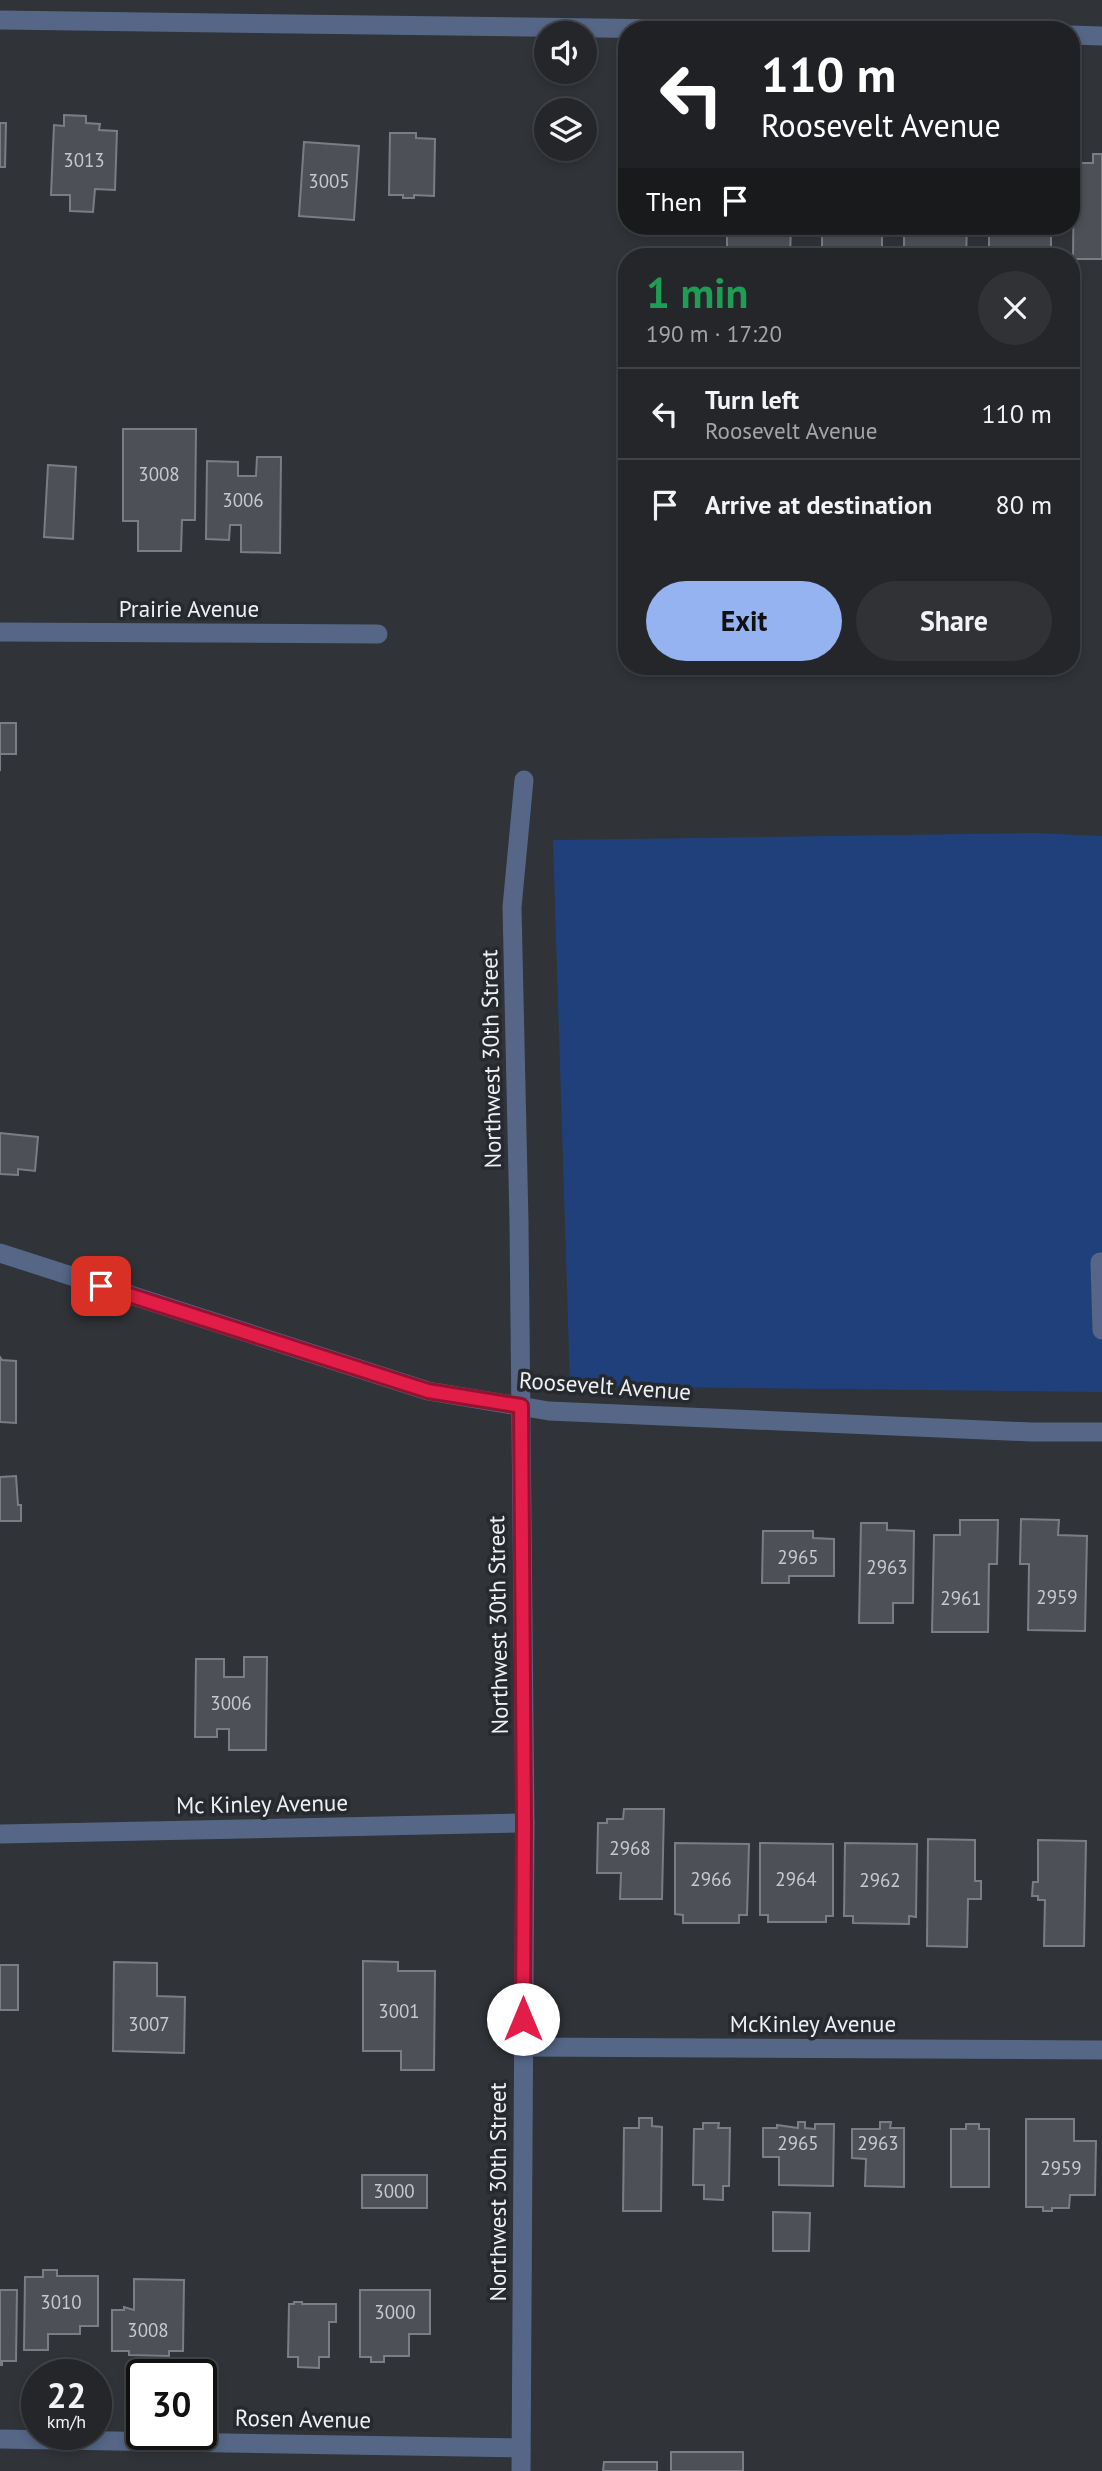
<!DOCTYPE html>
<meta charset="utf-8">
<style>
:root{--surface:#24262a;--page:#303236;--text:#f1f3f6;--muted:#a3a5a8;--line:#414347;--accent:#95b2f1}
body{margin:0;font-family:"PT Sans",sans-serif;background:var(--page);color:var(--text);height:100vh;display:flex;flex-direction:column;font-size:26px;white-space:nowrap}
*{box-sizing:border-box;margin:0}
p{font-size:23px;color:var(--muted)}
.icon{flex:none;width:38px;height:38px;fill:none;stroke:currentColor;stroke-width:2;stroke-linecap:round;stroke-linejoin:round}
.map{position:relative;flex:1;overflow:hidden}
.panel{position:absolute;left:618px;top:248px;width:462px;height:427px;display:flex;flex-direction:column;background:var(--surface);border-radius:28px;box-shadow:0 4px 10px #0003,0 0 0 2px var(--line)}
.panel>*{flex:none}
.banner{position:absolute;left:618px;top:21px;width:462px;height:214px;border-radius:28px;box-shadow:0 4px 10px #0003,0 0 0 2px var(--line);background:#202124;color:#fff;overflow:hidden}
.fabs{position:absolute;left:534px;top:21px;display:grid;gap:14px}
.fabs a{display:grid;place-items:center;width:63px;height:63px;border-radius:50%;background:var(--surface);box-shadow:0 4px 10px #0003,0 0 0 2px var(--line);font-size:35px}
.speed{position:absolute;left:21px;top:2359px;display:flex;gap:14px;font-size:35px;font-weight:700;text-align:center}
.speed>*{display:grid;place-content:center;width:91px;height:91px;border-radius:50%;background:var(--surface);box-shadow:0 4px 10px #0003,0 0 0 2px var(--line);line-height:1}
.speed small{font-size:18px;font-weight:400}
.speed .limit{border:4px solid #111;border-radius:10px;background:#fff;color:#111}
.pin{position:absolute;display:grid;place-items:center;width:60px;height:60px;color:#fff;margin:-30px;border-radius:14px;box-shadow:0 4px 10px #0006}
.me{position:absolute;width:77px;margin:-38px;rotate:0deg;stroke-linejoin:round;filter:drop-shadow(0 0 5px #0008)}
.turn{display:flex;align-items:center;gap:24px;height:147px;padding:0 28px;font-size:32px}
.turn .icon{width:91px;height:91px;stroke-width:2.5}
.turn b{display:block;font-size:49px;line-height:60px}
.then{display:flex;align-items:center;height:66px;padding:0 28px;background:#0003;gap:14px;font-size:26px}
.round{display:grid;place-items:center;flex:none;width:74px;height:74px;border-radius:37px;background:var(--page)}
.head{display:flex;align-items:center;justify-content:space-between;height:119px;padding:0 28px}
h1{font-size:42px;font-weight:700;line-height:52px;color:#1e9e55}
.button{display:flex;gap:14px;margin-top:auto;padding:14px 28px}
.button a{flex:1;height:80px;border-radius:42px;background:var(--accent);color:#111;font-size:28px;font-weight:700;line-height:80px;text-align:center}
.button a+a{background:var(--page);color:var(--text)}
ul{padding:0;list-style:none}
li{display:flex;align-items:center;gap:21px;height:91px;padding:0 28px;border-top:2px solid var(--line)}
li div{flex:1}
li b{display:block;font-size:26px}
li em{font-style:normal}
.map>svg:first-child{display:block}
.green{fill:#20407b}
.building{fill:#4d5157;stroke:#7a7d84;stroke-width:2}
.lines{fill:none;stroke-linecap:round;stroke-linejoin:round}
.service{stroke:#556686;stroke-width:19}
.minor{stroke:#556686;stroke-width:19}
.route-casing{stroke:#92132f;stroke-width:18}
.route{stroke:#e11d48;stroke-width:12}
.labels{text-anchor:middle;stroke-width:7;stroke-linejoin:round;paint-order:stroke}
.number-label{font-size:19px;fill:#c6c9cd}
.street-label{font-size:23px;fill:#eef1f4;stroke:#26292e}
</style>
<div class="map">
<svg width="1102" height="2471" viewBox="0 0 1102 2471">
<rect width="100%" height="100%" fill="#303338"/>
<path class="green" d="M1038 833 1102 836V1392L570 1386 553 840Z"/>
<g class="building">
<path d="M64 115 86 116V123L100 124 99 130 117 131 115 190 95 189 93 212 70 211V195H51L54 125 64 126Z"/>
<path d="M0 123H6L5 167H0Z"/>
<path d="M390 133H416V138L435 139 434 196 414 195V198H403V195H389Z"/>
<path d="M304 142 359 146 354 220 299 216Z"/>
<path d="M1093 154H1102V259H1073L1074 163H1093Z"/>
<path d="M727 226H791L790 257 727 256Z"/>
<path d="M822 226H882V257L822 256Z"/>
<path d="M904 226H967L966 257H904Z"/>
<rect x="989" y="226" width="62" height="31"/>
<path d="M123 429H196L195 520H182L181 551H138V521H123Z"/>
<path d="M257 457H281L280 553 241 552V525H230L229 540 206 539 207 461 238 462V476H256Z"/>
<path d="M48 465 76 467 73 539 44 537Z"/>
<path d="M0 723H16V754H0V771Z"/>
<path d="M0 1133 38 1137 35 1171 18 1169V1175L0 1174Z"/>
<path d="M0 1357 2 1360 16 1361V1423L0 1422Z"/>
<path d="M16 1476 18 1505H21V1521H0V1477Z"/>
<path d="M1021 1519 1059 1520 1058 1535 1087 1536 1085 1631 1028 1630 1029 1564H1020Z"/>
<path d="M960 1520H998L997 1564H989L988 1632H932L934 1535H960Z"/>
<path d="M861 1523H887V1530L914 1531 913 1603H893V1623H859Z"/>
<path d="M763 1531H813V1538L834 1539V1576H789V1583H762Z"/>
<path d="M244 1657H267L266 1750H229V1729H217V1737H195L196 1659H224V1677H244Z"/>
<path d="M624 1809H664L662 1899H620L621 1873H597L598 1823H607V1819H623Z"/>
<path d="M928 1839 975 1840V1881H981V1899H968L967 1947 927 1946Z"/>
<path d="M1038 1840 1086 1841 1084 1946H1044L1045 1900H1038V1896H1032L1033 1882H1038Z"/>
<path d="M675 1843 749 1844 747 1915H739V1923H683V1915L675 1914Z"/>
<path d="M760 1843 833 1844V1916H826V1922H768V1915H760Z"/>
<path d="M845 1843 917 1844 916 1917 909 1916V1924L853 1923V1916H844Z"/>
<path d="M363 1961 398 1962V1971H435L434 2070H401V2051H363Z"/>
<path d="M114 1962 157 1963V1996L185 1997 184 2053 113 2051Z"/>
<rect x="0" y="1965" width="18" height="45"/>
<path d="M639 2118H652V2126L662 2127 661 2211H623L624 2128H639Z"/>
<path d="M1026 2119H1074V2141H1096L1095 2195H1070L1069 2208H1052V2211H1043V2207H1026Z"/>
<path d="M798 2122H805V2128L815 2129V2124H834L833 2186 779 2185V2157H763V2128H777V2125L798 2128Z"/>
<path d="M880 2122H891L890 2128H904V2187L865 2186 866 2159 852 2158V2129H880Z"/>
<path d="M703 2123H719L718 2128H730L729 2186H723V2200L704 2199V2185H693L694 2129H703Z"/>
<path d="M966 2124H979V2129H989V2187H951V2129H966Z"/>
<rect x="362" y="2175" width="65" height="33"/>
<path d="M773 2212 810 2213 809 2251H773Z"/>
<path d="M43 2270H57V2276H98V2326H80V2334H48V2350H24L25 2277H43Z"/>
<path d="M134 2279 184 2280 183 2351H169V2356L129 2355V2351H112V2310H124V2307L134 2310Z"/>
<path d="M0 2290H17L16 2361H2V2365H0Z"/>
<path d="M360 2290H430V2334H409V2356H384V2362H371V2357H360Z"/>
<path d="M294 2302H302V2304H336V2322H329V2357H319V2368L298 2367V2357H288L289 2304H294Z"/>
<rect x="671" y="2452" width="72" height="19"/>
<path d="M604 2462H657V2471H603Z"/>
</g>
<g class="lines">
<path class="service" d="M1102 1262H1100L1102 1330"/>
<g class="minor">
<path d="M0 20 742 30"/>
<path d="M1071 35 1102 36"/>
<path d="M0 632 378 634"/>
<path d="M0 1253 428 1391 549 1411 1031 1432H1102"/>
<path d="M0 1834 525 1823"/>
<path d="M523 2047 1102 2050"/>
<path d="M0 2439 521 2448"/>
<path d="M521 2471 525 1823 519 1222 512 907 524 780"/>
</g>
</g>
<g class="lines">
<g class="route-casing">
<path id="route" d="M101 1286 428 1391 521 1406 524 1823 523 2019"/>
</g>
<use href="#route" class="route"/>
</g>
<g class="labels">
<g class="number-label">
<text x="84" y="167">3013</text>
<text x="329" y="188">3005</text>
<text x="159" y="481">3008</text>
<text x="243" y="507">3006</text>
<text x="798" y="1564">2965</text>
<text x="887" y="1574">2963</text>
<text x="1057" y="1604">2959</text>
<text x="961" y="1605">2961</text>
<text x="231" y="1710">3006</text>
<text x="630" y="1855">2968</text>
<text x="711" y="1886">2966</text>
<text x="796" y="1886">2964</text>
<text x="880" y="1887">2962</text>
<text x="399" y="2018">3001</text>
<text x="149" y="2031">3007</text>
<text x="798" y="2150">2965</text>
<text x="878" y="2150">2963</text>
<text x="1061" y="2175">2959</text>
<text x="394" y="2198">3000</text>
<text x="61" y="2309">3010</text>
<text x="395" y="2319">3000</text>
<text x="148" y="2337">3008</text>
</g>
<g class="street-label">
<text x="189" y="617">Prairie Avenue</text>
<text transform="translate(491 1059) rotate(-91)" y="8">Northwest 30th Street</text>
<text transform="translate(605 1386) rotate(4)" y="8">Roosevelt Avenue</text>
<text transform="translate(498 1625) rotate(-91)" y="8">Northwest 30th Street</text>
<text transform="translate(262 1804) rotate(-1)" y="8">Mc Kinley Avenue</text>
<text x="813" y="2032">McKinley Avenue</text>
<text transform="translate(498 2192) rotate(-90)" y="8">Northwest 30th Street</text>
<text transform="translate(303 2419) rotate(1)" y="8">Rosen Avenue</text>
</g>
</g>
</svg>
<div class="fabs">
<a><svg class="icon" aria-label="sound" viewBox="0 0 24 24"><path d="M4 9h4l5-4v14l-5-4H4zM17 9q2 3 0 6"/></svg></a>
<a><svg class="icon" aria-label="layers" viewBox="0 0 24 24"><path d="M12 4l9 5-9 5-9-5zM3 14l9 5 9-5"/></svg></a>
</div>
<div class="speed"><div>22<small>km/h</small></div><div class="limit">30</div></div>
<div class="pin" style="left:101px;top:1286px;background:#d93025"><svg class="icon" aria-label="arrive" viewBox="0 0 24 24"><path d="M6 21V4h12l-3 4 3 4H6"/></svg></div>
<svg class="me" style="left:523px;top:2019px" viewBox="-20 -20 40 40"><circle r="19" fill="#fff"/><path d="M0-13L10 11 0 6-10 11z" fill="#e11d48"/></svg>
<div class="banner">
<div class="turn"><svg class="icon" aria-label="left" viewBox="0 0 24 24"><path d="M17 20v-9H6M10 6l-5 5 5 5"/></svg><div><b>110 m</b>Roosevelt Avenue</div></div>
<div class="then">Then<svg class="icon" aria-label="arrive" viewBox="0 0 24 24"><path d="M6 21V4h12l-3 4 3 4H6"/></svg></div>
</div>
<section class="panel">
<div class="head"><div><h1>1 min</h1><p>190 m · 17:20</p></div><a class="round"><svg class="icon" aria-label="close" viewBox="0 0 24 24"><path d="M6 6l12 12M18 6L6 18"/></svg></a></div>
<ul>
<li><svg class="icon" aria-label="left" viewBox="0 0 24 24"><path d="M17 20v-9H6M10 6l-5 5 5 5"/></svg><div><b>Turn left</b><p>Roosevelt Avenue</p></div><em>110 m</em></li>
<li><svg class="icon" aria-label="arrive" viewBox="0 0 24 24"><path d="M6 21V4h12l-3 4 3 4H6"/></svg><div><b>Arrive at destination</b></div><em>80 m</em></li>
</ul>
<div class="button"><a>Exit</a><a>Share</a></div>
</section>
</div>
